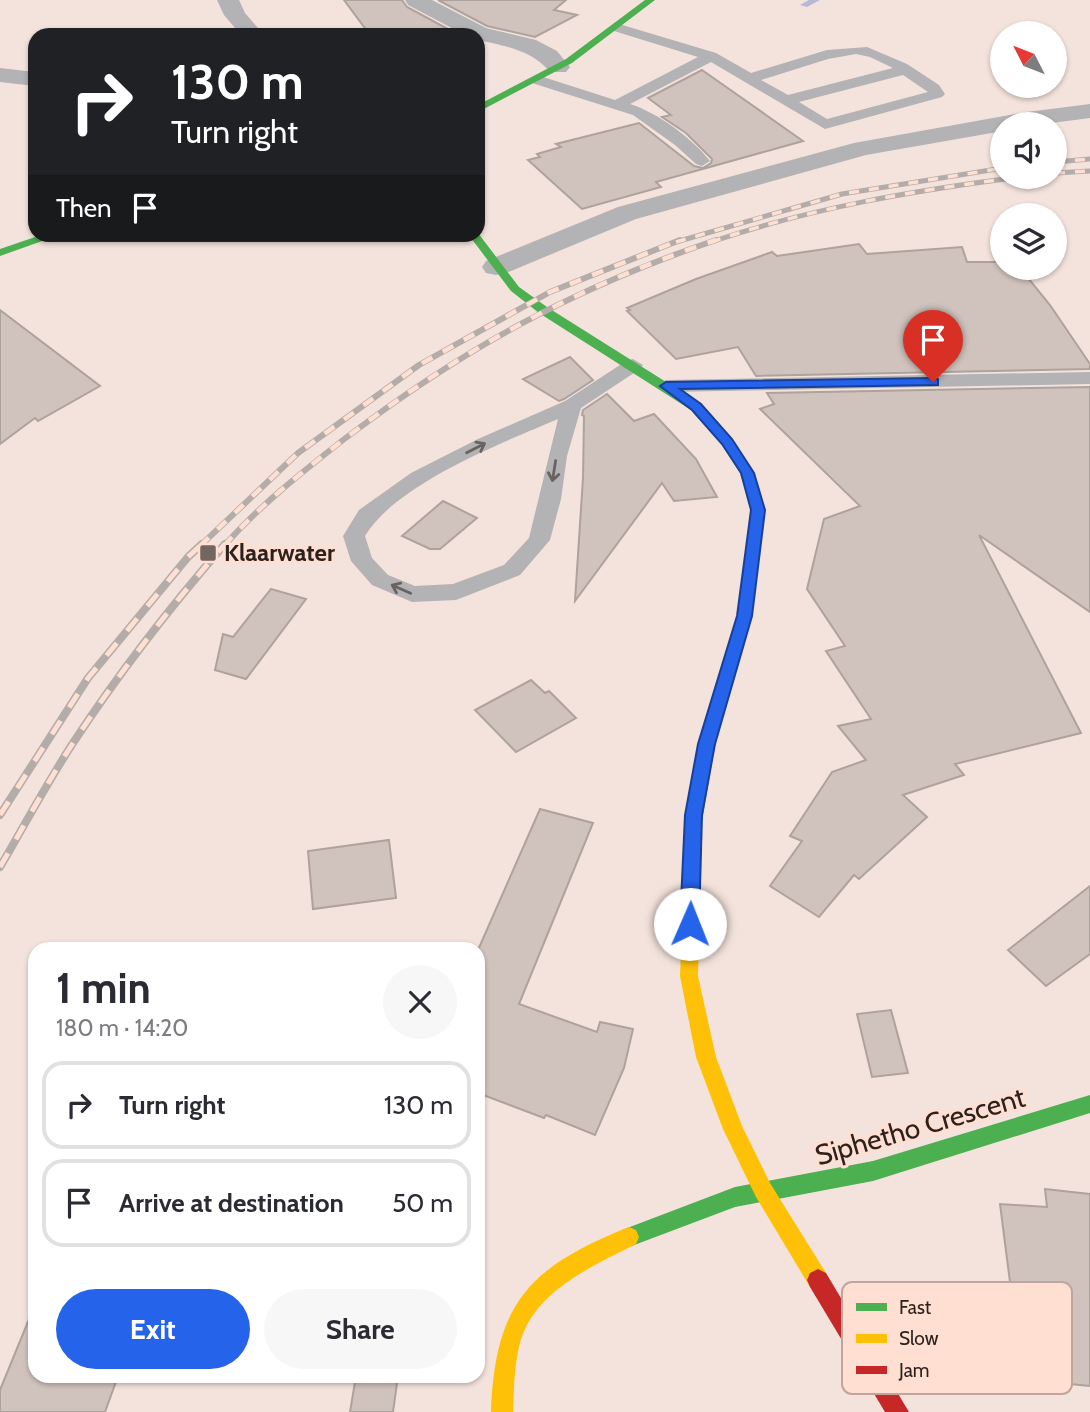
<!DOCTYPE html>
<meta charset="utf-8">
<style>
:root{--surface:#fff;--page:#f7f7f7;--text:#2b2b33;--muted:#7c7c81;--line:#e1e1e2;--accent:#2563eb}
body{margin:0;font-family:Cabin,sans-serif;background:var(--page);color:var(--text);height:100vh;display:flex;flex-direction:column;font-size:26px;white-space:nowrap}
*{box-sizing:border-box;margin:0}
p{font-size:23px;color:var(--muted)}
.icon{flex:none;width:38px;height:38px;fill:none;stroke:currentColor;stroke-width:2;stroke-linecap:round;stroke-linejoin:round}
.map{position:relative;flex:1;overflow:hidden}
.side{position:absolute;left:28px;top:942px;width:457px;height:441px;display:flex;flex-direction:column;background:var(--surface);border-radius:21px;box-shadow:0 2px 5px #0004}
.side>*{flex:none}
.guide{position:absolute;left:28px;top:28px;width:457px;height:214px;border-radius:21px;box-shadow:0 2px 5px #0004;background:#202124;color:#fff;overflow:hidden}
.needle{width:46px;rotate:312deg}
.buttons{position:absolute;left:990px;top:21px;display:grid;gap:14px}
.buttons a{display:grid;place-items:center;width:77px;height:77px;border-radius:50%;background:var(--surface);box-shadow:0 2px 5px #0004;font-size:35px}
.pin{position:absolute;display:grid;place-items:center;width:60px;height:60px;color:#fff;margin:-72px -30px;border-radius:50% 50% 50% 0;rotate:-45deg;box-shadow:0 0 7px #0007}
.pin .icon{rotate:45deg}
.me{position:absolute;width:77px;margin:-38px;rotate:1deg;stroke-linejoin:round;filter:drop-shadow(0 0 5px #0008)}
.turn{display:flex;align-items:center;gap:24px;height:147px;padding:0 28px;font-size:32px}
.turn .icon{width:91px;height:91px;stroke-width:2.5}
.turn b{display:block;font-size:49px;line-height:60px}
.then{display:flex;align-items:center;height:66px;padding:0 28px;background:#0003;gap:14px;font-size:26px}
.round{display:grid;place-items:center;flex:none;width:74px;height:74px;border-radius:37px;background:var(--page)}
.overview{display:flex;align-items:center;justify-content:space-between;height:119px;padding:0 28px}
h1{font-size:42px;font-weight:700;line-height:52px}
.button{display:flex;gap:14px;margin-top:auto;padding:14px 28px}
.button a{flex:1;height:80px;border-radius:42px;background:var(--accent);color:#fff;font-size:28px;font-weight:700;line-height:80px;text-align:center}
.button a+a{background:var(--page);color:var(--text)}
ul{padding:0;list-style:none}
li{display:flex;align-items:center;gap:21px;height:88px;margin:0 14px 10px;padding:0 14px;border:4px solid var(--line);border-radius:21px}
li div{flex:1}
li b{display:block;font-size:26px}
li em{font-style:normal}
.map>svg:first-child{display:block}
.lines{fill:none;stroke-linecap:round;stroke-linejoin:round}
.stream{fill:#b6b9d6;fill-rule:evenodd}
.building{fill:#d0c3bd;stroke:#aea29c;stroke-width:2}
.lane{fill:#b3b2b4;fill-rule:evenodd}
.street{fill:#b3b2b4;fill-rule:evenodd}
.fast{fill:#4caf50;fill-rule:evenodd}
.slow{fill:#ffc107;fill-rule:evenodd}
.jam{fill:#c62828;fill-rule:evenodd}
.rail-far2-casing{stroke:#b3aca9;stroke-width:5}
.rail-far1-casing{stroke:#b3aca9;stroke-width:6}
.rail-casing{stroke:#b3aca9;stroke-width:8}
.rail-far2{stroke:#fedfd2;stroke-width:3.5;stroke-dasharray:10;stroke-linecap:butt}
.rail-far1{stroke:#fedfd2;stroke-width:4.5;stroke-dasharray:12;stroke-linecap:butt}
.rail{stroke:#fedfd2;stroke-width:5;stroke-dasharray:16;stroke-linecap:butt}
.oneway{stroke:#696261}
.route{fill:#2563eb;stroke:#184099;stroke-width:2}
.poi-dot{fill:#736560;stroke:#fedfd2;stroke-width:2.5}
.labels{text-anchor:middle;stroke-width:6;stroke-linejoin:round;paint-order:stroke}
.poi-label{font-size:24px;font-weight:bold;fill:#2d211d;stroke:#fedfd2;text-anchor:start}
.near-street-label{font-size:28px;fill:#2d211d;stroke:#fedfd2}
.key{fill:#fedfd2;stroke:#bfa69c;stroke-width:2}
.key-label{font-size:19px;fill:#2d211d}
</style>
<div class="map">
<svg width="1090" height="1412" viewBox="0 0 1090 1412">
<rect width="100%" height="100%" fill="#f4e3dc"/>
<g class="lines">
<path class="stream" d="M809 0H820L807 7 800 5Z"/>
</g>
<g class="building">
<path d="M344 0H402L407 7 459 35H370Z"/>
<path d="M438 0H566L554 10 577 15 535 37 487 26Z"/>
<path d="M702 70 803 141 656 182 661 187 582 209 528 160 540 157 537 154 561 147 556 144 639 123 694 166 703 168 711 163 712 159 686 133 662 117 671 115 648 98Z"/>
<path d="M859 244 867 254 962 247 967 262H1003V268H1020L1050 305 1090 364V369L756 376 738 347 676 359 627 311 630 310 627 308 696 279 772 252 777 256Z"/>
<path d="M0 310 100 386 38 421 35 418 0 444Z"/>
<path d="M570 357 593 380 564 399 559 401 523 379Z"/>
<path d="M1090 387V612L979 535 1081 733 955 764 964 775 903 795 927 817 859 879 854 875 819 917 770 886 802 841 790 836 832 772 866 760 838 726 871 719 826 651 845 646 807 589 824 519 860 506 760 409 774 404 767 393Z"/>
<path d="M607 394 634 421 654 414 696 459 717 497 674 501 662 483 575 601 583 478 584 416 582 415 583 410Z"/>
<path d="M443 501 477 518 440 549H430L402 536Z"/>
<path d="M271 589 306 599 246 679 215 670 223 634 233 637Z"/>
<path d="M531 680 545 693 549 691 576 718 516 752 475 710Z"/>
<path d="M540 809 593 823 519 1004 597 1032 600 1022 633 1029 624 1068 595 1135 546 1115 544 1118 478 1093V950Z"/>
<path d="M389 840 396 898 313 909 308 851Z"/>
<path d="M1090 886V954L1046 986 1008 950Z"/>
<path d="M891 1010 908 1073 872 1077 857 1014Z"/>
<path d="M1045 1189 1090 1194V1386L1030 1380 1025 1322 1015 1321 1000 1204 1047 1207Z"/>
<path d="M34 1307 35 1376H118L105 1412H0V1390Z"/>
<path d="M356 1376H398L393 1412H350Z"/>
</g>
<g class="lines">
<g class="lane">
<path d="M619 24 716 53 751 73 827 50 867 47 907 64 939 85 945 94 942 97 825 129 711 62 630 104C658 113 692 138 710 161L702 166 696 164 675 145 633 115 532 83 529 80 537 75 615 100 698 57 614 31 612 28ZM856 54 870 57 893 68 788 95 761 80 828 59ZM903 75 928 92 827 119 799 102Z"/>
<path d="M633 359 643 365 640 369 581 408 567 456 561 499 550 540 520 575 456 600 412 602 372 585 351 561 343 536 359 510 411 473 478 439 565 401 626 361ZM558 419 529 538 504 565 453 584 415 586 388 575 372 558 365 536C397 483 502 443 558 419Z"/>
<path d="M1090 372V384L666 392 656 386 666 380Z"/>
</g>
<g class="street">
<path d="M217 0H239L245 13 264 35H241L224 15Z"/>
<path d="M405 0H432L486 28 536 40 557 51 570 67 566 72H550C532 50 505 46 478 40V35H465L408 5Z"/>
<path d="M0 68 35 72V86L0 82Z"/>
<path d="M1090 104V118L1044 124H1003V131L866 155 636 219 506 273 496 275 486 273 482 267 486 261 618 207 854 143 1027 112Z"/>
</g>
<g class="fast">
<path d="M645 0H655L572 63 478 112V105L566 59Z"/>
<path d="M478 233 519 287 547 307 701 404 732 439 754 473 765 510 752 616 715 744 700 834H688L686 829 699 744 738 616 751 510 740 473 722 444 691 410 539 313 511 291 468 234Z"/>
<path d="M44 234H62L0 256V249Z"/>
<path d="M1090 1095V1113L873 1181 735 1207 629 1247 622 1244 619 1237 622 1230 735 1187 873 1161Z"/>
</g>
<g class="slow">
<path d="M694 822 700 824 702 829 698 976 716 1057 742 1126 770 1183 826 1273 829 1280 826 1287 818 1291 810 1287 756 1197 723 1129 696 1057 680 976 686 829 688 824Z"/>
<path d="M629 1227 636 1230 639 1237 636 1244C591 1267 531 1292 519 1347 514 1369 514 1390 513 1412H491C495 1303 529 1267 629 1227Z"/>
</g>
<path class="jam" d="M818 1269 826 1273 909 1412H885L810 1287 807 1280 810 1273Z"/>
<g class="rail-far2-casing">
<g id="rail-far2">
<path d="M1055 162 1090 159"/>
<path d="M1055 173 1090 171"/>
<path d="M676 242 842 194 1003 168"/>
<path d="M711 242C811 208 916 190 1021 177"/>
</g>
</g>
<g class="rail-far1-casing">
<g id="rail-far1">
<path d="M200 546 298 453 419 365 550 292 680 240"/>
<path d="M224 546C259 506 301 473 343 440 464 348 572 289 716 240"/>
</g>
</g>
<g class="rail-casing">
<g id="rail">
<path d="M0 815 88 678 188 557 202 544"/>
<path d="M0 867C24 826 47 783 73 743 119 673 170 607 225 544"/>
</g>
</g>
<use href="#rail-far2" class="rail-far2"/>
<use href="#rail-far1" class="rail-far1"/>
<use href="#rail" class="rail"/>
</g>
<defs><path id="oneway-shaft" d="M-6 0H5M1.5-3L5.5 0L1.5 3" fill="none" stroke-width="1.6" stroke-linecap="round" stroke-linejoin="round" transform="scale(1.75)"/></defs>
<g class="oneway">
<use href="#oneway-shaft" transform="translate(476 448) rotate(-27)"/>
<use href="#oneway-shaft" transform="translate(554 471) rotate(99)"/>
<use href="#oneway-shaft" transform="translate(401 589) rotate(-156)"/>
</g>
<path class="route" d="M933 378 938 379V385L680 389 701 404 732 439 754 473 765 510 752 616 715 744 702 815 699 924 696 929 690 932 683 929 680 924 685 815 698 744 737 616 751 510 741 473 722 444 692 410 660 386 666 382Z"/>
<rect class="poi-dot" x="199" y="544" width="18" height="18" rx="3.5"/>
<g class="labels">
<g class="poi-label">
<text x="224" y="561">Klaarwater</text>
</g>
<g class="near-street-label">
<text transform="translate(920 1126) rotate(-16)" y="10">Siphetho Crescent</text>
</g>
</g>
<rect x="842" y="1282" width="230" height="112" rx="10" class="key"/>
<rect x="856" y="1303" width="31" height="8" fill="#4caf50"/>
<rect x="856" y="1334" width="31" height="9" fill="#ffc107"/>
<rect x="856" y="1366" width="31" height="8" fill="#c62828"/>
<g class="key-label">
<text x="899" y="1314">Fast</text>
<text x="899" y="1345">Slow</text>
<text x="899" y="1377">Jam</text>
</g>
</svg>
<div class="buttons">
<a><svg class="needle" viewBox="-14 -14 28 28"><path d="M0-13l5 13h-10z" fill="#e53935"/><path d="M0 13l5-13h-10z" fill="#7c7c81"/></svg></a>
<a><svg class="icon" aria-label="sound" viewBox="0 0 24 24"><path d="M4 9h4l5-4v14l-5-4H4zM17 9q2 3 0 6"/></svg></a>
<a><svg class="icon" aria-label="layers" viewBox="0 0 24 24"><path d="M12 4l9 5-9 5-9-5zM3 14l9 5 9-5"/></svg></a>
</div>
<div class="pin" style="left:933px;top:382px;background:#d93025"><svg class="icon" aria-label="arrive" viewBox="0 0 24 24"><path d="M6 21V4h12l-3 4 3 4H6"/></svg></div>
<svg class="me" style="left:690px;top:924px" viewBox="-20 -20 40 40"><circle r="19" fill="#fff"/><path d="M0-13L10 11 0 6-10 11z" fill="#2563eb"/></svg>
<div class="guide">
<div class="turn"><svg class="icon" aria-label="right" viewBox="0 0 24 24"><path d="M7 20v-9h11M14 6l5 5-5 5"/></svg><div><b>130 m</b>Turn right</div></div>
<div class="then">Then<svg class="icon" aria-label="arrive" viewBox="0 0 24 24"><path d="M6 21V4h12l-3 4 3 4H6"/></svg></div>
</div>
<section class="side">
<div class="overview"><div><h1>1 min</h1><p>180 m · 14:20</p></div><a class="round"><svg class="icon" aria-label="close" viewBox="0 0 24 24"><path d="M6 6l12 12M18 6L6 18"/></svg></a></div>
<ul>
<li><svg class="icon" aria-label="right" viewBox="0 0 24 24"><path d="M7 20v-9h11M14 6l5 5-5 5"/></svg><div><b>Turn right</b></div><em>130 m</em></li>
<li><svg class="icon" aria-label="arrive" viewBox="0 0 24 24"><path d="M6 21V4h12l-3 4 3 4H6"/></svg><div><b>Arrive at destination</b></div><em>50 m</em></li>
</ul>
<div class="button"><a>Exit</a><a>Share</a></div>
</section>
</div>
